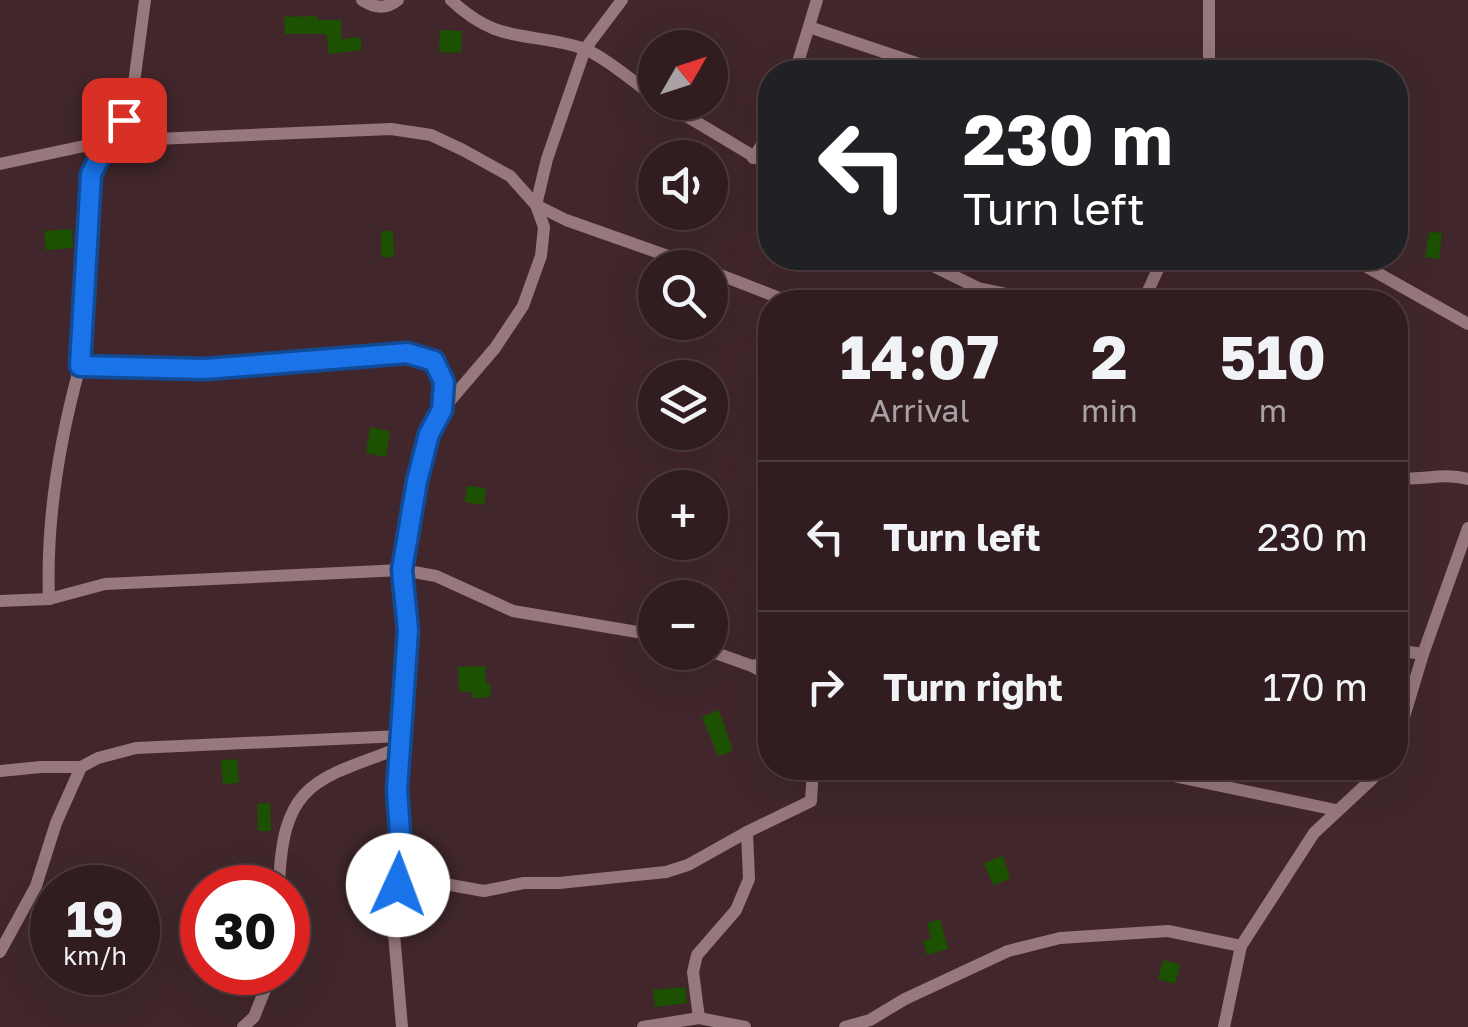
<!DOCTYPE html>
<meta charset="utf-8">
<style>
:root{--surface:#311d20;--page:#392629;--text:#f1f3f6;--muted:#a8a2a5;--line:#4c3b3e}
body{margin:0;font-family:"Golos Text",sans-serif;background:var(--page);color:var(--text);height:100vh;display:flex;flex-direction:column;font-size:38px;white-space:nowrap}
*{box-sizing:border-box;margin:0}
p{font-size:32px;color:var(--muted)}
.icon{flex:none;width:55px;height:55px;fill:none;stroke:currentColor;stroke-width:2;stroke-linecap:round;stroke-linejoin:round}
.map{position:relative;flex:1;overflow:hidden}
.panel{position:absolute;left:758px;top:290px;width:650px;height:490px;display:flex;flex-direction:column;background:var(--surface);border-radius:40px;box-shadow:0 10px 40px #0002,0 0 0 2px var(--line)}
.panel>*{flex:none}
.hud{position:absolute;left:758px;top:60px;width:650px;height:210px;border-radius:40px;box-shadow:0 10px 40px #0002,0 0 0 2px var(--line);background:#202124;color:#fff;overflow:hidden}
.needle{width:65px;rotate:51deg}
.buttons{position:absolute;left:638px;top:30px;display:grid;gap:20px}
.buttons a{display:grid;place-items:center;width:90px;height:90px;border-radius:50%;background:var(--surface);box-shadow:0 10px 40px #0002,0 0 0 2px var(--line);font-size:50px}
.speed{position:absolute;left:30px;top:865px;display:flex;gap:20px;font-size:50px;font-weight:700;text-align:center}
.speed>*{display:grid;place-content:center;width:130px;height:130px;border-radius:50%;background:var(--surface);box-shadow:0 10px 40px #0002,0 0 0 2px var(--line);line-height:1}
.speed small{font-size:25px;font-weight:400}
.speed .limit{border:15px solid #d22;background:#fff;color:#111}
.pin{position:absolute;display:grid;place-items:center;width:85px;height:85px;color:#fff;margin:-42px;border-radius:20px;box-shadow:0 5px 15px #0006}
.me{position:absolute;width:110px;margin:-55px;rotate:2deg;stroke-linejoin:round;filter:drop-shadow(0 0 8px #0008)}
.turn{display:flex;align-items:center;gap:35px;height:210px;padding:0 40px;font-size:45px}
.turn .icon{width:130px;height:130px;stroke-width:2.5}
.turn b{display:block;font-size:70px;line-height:85px}
.eta{display:flex;justify-content:space-evenly;align-items:center;height:170px;text-align:center}
.eta b{font-size:60px;font-weight:700;line-height:70px}
ul{padding:0;list-style:none}
li{display:flex;align-items:center;gap:30px;height:150px;padding:0 40px;border-top:2px solid var(--line)}
li div{flex:1}
li b{display:block;font-size:38px}
li em{font-style:normal}
.map>svg:first-child{display:block}
.building{fill:#1b5100}
.lines{fill:none;stroke-linecap:round;stroke-linejoin:round}
.minor{stroke:#97787c;stroke-width:12}
.route-casing{stroke:#114b97;stroke-width:25}
.route{stroke:#1a73e8;stroke-width:18}
</style>
<div class="map">
<svg width="1468" height="1027" viewBox="0 0 1468 1027">
<rect width="100%" height="100%" fill="#41272b"/>
<g class="building">
<path d="M317 16V20H341V39L360 37 362 50 329 54 326 34H285L284 17Z"/>
<path d="M440 30 462 31 461 53 439 52Z"/>
<path d="M72 229 73 248 46 250 44 231Z"/>
<path d="M381 231H393L394 257H381Z"/>
<path d="M1429 232 1442 233 1439 259 1425 257Z"/>
<path d="M370 427 390 431 386 457 366 453Z"/>
<path d="M467 486 486 488 484 505 465 502Z"/>
<path d="M485 666 486 684 490 683 491 697 472 698V692L459 691 458 667Z"/>
<path d="M719 710 733 751 718 756 702 717Z"/>
<path d="M237 759 239 783 223 784 221 760Z"/>
<path d="M270 803 271 831H258L257 804Z"/>
<path d="M1003 856 1010 879 993 885 984 863Z"/>
<path d="M940 919 948 949 927 955 923 941 931 938 927 923Z"/>
<path d="M1163 960 1180 965 1175 984 1158 979Z"/>
<path d="M685 987 687 1003 655 1007 653 990Z"/>
</g>
<g class="lines">
<g class="minor">
<path d="M145 0 132 98 124 119 108 141 91 174 80 366 205 369 407 353 434 361 444 382 442 410"/>
<path d="M362 0C374 8 386 10 398 0"/>
<path d="M451 0C498 45 528 31 582 48 604 56 635 83 655 97"/>
<path d="M1209 0V72"/>
<path d="M809 27 943 72"/>
<path d="M795 72 817 0"/>
<path d="M663 102 770 166"/>
<path d="M753 158 770 132"/>
<path d="M0 164 108 141 391 129 431 135 463 150 510 176 536 205 566 220 702 268"/>
<path d="M917 258 978 288 1045 302"/>
<path d="M1351 258 1468 324"/>
<path d="M710 271 790 302"/>
<path d="M1143 302 1163 258"/>
<path d="M1395 478C1420 481 1444 472 1468 479"/>
<path d="M49 599C46 520 59 442 80 366"/>
<path d="M0 601 49 599 105 584 402 570 436 576 513 611 655 635"/>
<path d="M1395 650 1423 654"/>
<path d="M710 651 752 666 770 662"/>
<path d="M752 666 770 676"/>
<path d="M1395 747 1423 654 1468 528"/>
<path d="M1135 768 1336 810"/>
<path d="M0 771 41 767H81"/>
<path d="M400 861 428 881 484 891 524 883H559L666 872 688 865 747 832"/>
<path d="M279 888C282 783 313 780 400 748"/>
<path d="M0 952 36 886 56 823 81 767 98 758 136 748 401 736"/>
<path d="M699 1018 693 972 697 955 736 910 749 879 747 832 811 801 813 768"/>
<path d="M243 1027 254 1017 272 972"/>
<path d="M402 1027 393 922 400 861 397 790 408 630 402 570 417 481 429 434 442 410 495 348 523 306 541 256 544 227 536 205 547 159 585 49 622 0"/>
<path d="M643 1027 699 1018 745 1027"/>
<path d="M845 1027 870 1020 905 999 1008 951 1060 938 1168 931 1241 946"/>
<path d="M1224 1027 1241 946 1314 833 1372 779 1380 768"/>
</g>
</g>
<g class="lines">
<g class="route-casing">
<path id="route" d="M124 120 108 141 91 174 80 366 205 369 407 353 434 361 444 382 442 410 429 434 417 481 402 570 408 630 397 790 400 833 398 885"/>
</g>
<use href="#route" class="route"/>
</g>
</svg>
<div class="buttons">
<a><svg class="needle" viewBox="-14 -14 28 28"><path d="M0-13l5 13h-10z" fill="#e53935"/><path d="M0 13l5-13h-10z" fill="#a8a2a5"/></svg></a>
<a><svg class="icon" aria-label="sound" viewBox="0 0 24 24"><path d="M4 9h4l5-4v14l-5-4H4zM17 9q2 3 0 6"/></svg></a>
<a><svg class="icon" aria-label="search" viewBox="0 0 24 24"><circle cx="10" cy="10" r="6"/><path d="M15 15l6 6"/></svg></a>
<a><svg class="icon" aria-label="layers" viewBox="0 0 24 24"><path d="M12 4l9 5-9 5-9-5zM3 14l9 5 9-5"/></svg></a>
<a>+</a>
<a>−</a>
</div>
<div class="speed"><div>19<small>km/h</small></div><div class="limit">30</div></div>
<div class="pin" style="left:124px;top:120px;background:#d93025"><svg class="icon" aria-label="arrive" viewBox="0 0 24 24"><path d="M6 21V4h12l-3 4 3 4H6"/></svg></div>
<svg class="me" style="left:398px;top:885px" viewBox="-20 -20 40 40"><circle r="19" fill="#fff"/><path d="M0-13L10 11 0 6-10 11z" fill="#1a73e8"/></svg>
<div class="hud">
<div class="turn"><svg class="icon" aria-label="left" viewBox="0 0 24 24"><path d="M17 20v-9H6M10 6l-5 5 5 5"/></svg><div><b>230 m</b>Turn left</div></div>
</div>
<section class="panel">
<div class="eta">
<div><b>14:07</b><p>Arrival</p></div>
<div><b>2</b><p>min</p></div>
<div><b>510</b><p>m</p></div>
</div>
<ul>
<li><svg class="icon" aria-label="left" viewBox="0 0 24 24"><path d="M17 20v-9H6M10 6l-5 5 5 5"/></svg><div><b>Turn left</b></div><em>230 m</em></li>
<li><svg class="icon" aria-label="right" viewBox="0 0 24 24"><path d="M7 20v-9h11M14 6l5 5-5 5"/></svg><div><b>Turn right</b></div><em>170 m</em></li>
</ul>
</section>
</div>
